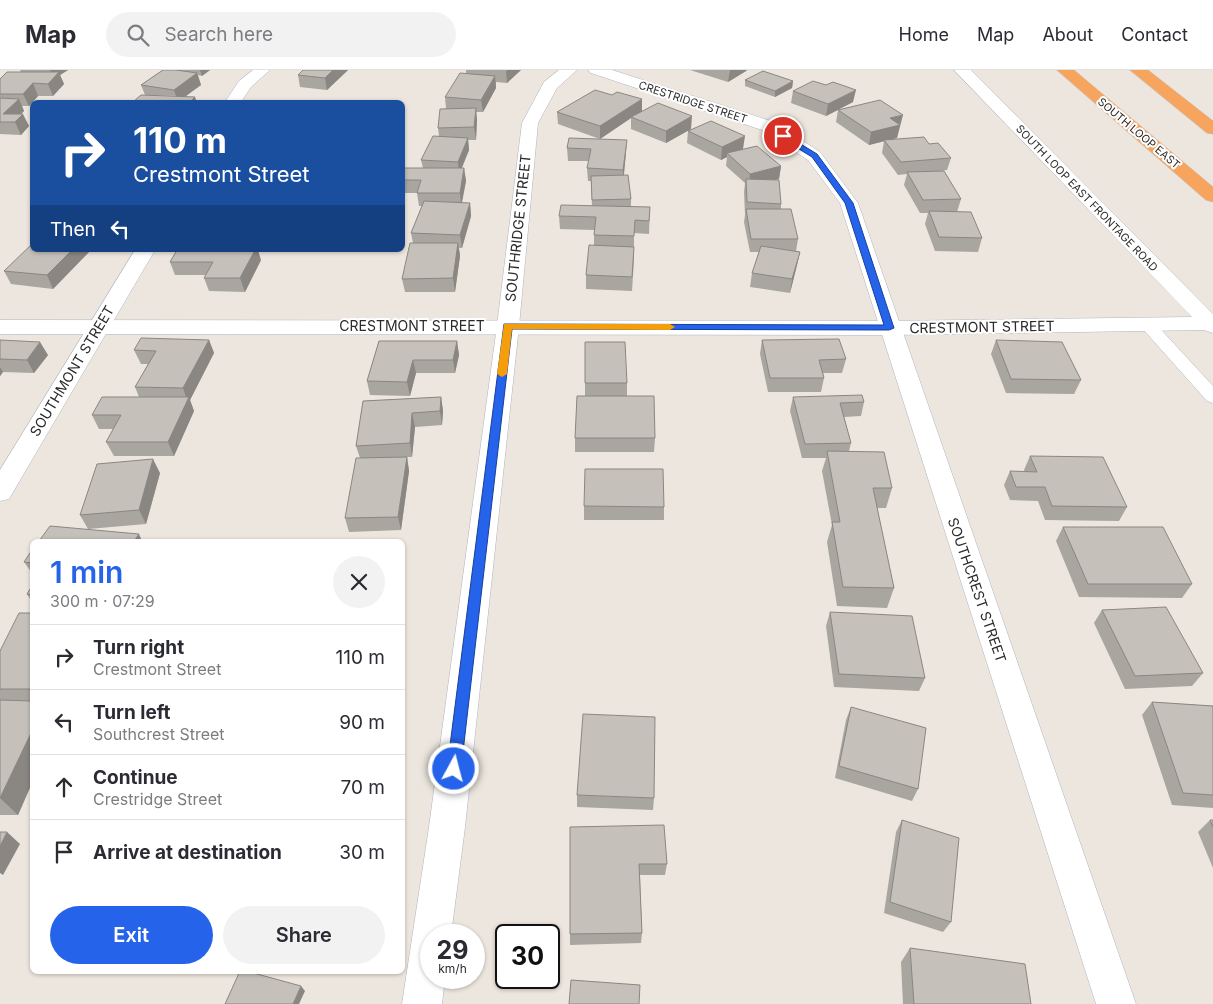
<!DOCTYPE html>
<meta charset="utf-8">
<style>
:root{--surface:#fff;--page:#f2f2f3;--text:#2b2b33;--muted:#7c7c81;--line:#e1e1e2;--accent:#2563eb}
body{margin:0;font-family:Inter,sans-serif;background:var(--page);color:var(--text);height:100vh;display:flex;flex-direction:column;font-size:19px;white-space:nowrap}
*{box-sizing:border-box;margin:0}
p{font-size:16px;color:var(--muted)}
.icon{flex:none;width:28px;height:28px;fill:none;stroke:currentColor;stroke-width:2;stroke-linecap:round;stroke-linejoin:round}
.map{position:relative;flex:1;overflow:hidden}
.details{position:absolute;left:30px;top:469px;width:375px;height:435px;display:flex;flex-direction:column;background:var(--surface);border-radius:8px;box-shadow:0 1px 4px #0004}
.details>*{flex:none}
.guide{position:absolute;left:30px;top:30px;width:375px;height:152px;border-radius:8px;box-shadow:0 1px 4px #0004;background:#1a4fa0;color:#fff;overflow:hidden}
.speed{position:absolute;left:420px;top:854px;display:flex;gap:10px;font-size:25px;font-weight:700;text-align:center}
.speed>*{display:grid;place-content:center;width:65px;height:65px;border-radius:50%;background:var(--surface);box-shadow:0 1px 4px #0004;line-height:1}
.speed small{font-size:12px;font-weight:400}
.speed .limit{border:2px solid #111;border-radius:8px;background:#fff;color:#111}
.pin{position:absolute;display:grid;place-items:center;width:42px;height:42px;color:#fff;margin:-21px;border:2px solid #fff;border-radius:50%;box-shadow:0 1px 5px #0007}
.me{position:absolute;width:55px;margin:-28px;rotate:7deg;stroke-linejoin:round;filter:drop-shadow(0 0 4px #0008)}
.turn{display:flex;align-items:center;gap:18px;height:105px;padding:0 20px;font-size:22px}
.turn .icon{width:65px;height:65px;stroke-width:2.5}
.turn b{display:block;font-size:35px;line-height:42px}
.then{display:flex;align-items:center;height:48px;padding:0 20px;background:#0003;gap:10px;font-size:19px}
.round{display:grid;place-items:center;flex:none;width:52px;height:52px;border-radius:26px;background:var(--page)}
.summary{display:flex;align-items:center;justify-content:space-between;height:85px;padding:0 20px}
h1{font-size:30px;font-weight:600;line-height:38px;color:var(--accent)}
.primary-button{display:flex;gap:10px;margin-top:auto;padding:10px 20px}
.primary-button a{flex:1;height:58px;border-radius:30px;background:var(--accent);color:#fff;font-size:20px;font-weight:600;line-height:58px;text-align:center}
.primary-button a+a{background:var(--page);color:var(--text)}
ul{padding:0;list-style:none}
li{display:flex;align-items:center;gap:15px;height:65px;padding:0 20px;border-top:1px solid var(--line)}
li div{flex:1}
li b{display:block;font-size:19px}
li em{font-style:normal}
header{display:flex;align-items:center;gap:30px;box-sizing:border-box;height:70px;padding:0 25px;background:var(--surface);border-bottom:1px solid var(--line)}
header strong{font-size:24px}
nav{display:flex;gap:28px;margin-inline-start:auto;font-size:18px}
.search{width:350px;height:45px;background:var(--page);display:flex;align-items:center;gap:12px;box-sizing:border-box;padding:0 18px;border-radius:28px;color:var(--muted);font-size:19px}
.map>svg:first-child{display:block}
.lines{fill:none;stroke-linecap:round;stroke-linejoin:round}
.lane-casing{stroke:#b1b4be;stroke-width:1}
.street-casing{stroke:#b1b4be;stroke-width:1}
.secondary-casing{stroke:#b1b4be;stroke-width:1}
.highway-casing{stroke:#c4c4c4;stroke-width:1}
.lane{fill:#fff;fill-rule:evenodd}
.street{fill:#fff;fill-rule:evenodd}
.secondary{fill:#fff;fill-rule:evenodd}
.highway{fill:#f7a45e;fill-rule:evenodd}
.wall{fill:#a9a59f}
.shaded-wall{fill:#8a8682}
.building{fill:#c5c0b9;stroke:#8a8682}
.route{fill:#2563eb;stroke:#184099}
.slow{fill:#f59e0b}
.labels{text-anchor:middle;stroke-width:4;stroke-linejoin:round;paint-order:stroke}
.far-street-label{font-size:11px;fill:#2b2b2b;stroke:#fff}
.street-label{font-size:14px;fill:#2b2b2b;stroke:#fff}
</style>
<header>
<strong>Map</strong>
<div class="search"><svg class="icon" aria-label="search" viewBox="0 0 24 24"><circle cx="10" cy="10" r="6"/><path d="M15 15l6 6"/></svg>Search here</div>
<nav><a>Home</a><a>Map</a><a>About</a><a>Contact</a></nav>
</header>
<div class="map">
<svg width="1213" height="934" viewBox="0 0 1213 934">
<rect width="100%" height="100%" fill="#ece6de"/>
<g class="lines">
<g class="lane-casing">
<path id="lane" d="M1148 250 1154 252 1213 316V333L1207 331 1142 258 1140 255 1142 252Z"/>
</g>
<g class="street-casing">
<g id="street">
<path d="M253 0H270L251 17 241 32H225L239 11Z"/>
<path d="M559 0H577L557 18 538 53 519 256 465 757 451 865H431V908H445L442 934H402L429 757 497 256 522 53 544 12Z"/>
<path d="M588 0H612L774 52 820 82 858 133 1136 934H1096L840 133 808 90 762 60 591 3Z"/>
<path d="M135 180H155L9 429 0 431V400Z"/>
</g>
</g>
<g class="secondary-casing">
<path id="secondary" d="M954 0H971L1213 244V263L1204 260 889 265 0 264V250L889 251 1192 247Z"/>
</g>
<g class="highway-casing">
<g id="highway">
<path d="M1057 0H1074L1213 117V132L1206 130Z"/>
<path d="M1130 0H1148L1213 51V64L1207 63Z"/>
</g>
</g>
<use href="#lane" class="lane"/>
<use href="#street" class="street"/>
<use href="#secondary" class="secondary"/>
<use href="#highway" class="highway"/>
</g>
<g class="wall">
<path d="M20 0H68L60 5 64 14 53 26H38L29 36H22L24 41 21 44 29 56 21 65 0 64V9L21 2Z"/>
<path d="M163 0H210L202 6 198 5 201 15 185 26 145 25 141 15Z"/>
<path d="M303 0H348L327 20 300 17 298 5Z"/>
<path d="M466 0H521L507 13 496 12V18L483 42H476L477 50 476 70H468L469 80 462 98H464L466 111 462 133H470L471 146 462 178H459L460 186 455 222H405L402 209 413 173 411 163 422 136H419L417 123H402V98H423L421 90 439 66 438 58 446 39 445 27 466 4Z"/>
<path d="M690 0H747L746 1 728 12Z"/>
<path d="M745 10 793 11 792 18 775 27 745 16Z"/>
<path d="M793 21 853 32 839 39 900 57H899L897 68 888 70 929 74 951 88 947 100 941 101 961 129 957 142 982 168 978 182 935 181 925 154 928 143H920L904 115 907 104 898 105 882 83 884 71 869 75 836 52 838 40 826 46 791 33Z"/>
<path d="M557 42H642L691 59 666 73 631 59V48L600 69 558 54Z"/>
<path d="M688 61 743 79 741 80 781 96 779 109 776 110 781 134V139L798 169 796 181 800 182 797 195 790 223 750 217 752 203 759 182H750L744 152 745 145 744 122 745 113 726 96 727 87 721 90 687 73Z"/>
<path d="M569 68 626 82 624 105 631 129V137H650L649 164 634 163V190L632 221 586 219V205L594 175V160L560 159 559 146 592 136 591 111H588L587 98 589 91H568L567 78Z"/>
<path d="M32 180H88L89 182 53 219 11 214 4 201Z"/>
<path d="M261 190 245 222 209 221 204 208 206 205H175L170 192Z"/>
<path d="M0 270 48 285 34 303 3 302 0 306Z"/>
<path d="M209 270 214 283 190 330 194 341 174 386H114L106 372 113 359H99L92 345 139 327 135 317 148 294H141L134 280Z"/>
<path d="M762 270 846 289 842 303H823L824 308 821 322H768L760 284Z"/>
<path d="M996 270 1081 310 1074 324 1006 323 991 284Z"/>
<path d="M379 271H457L459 285 455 303H416L410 326 370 325 367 311Z"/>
<path d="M585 272 627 313V326L655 368 654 382H575V368L585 326Z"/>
<path d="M441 327 443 341 442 355 415 357 412 387H407L409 401 401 460 349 462 345 448 360 388 356 376 363 331Z"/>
<path d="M793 327 864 332 861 346 844 347 851 373 849 381 892 418 886 438H877L894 518 887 538 837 536 827 472 832 455 822 401 826 388H802L790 341Z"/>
<path d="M1030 386 1127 437 1119 451 1045 450 1038 431 1010 430 1004 415 1010 401 1025 402 1024 400Z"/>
<path d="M160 403 146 454 88 459 80 445Z"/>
<path d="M584 436 664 437V450H584Z"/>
<path d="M1063 457 1192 514 1182 528 1079 527 1056 471Z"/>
<path d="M32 480V503L24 492Z"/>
<path d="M32 516V532L27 524Z"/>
<path d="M1102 540 1203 603 1192 616 1125 619 1094 553Z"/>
<path d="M830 542 925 608 919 621 834 617 826 556Z"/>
<path d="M32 543V713L18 745H0V581Z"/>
<path d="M1152 632 1213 636V738L1172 735 1142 645Z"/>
<path d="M851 637 918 719 912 731 835 708 846 650Z"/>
<path d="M577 725 654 728 653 740 577 737Z"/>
<path d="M902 750 951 852 943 862 884 843 896 762Z"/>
<path d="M1210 750H1213V798L1198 762Z"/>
<path d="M570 757 667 794 665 805H640L642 863 641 873 570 875Z"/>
<path d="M910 878 1031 934H903L901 892Z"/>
</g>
<g class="shaded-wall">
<path d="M50 0H68L60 5 64 14 53 26 48 14 53 8Z"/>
<path d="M200 0H210L202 6Z"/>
<path d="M333 0H348L327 20 325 8Z"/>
<path d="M508 0H521L507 13 506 1Z"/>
<path d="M730 0H747L746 1 728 12Z"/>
<path d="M197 3 201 15 178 32 174 20Z"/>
<path d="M495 6 496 18 483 42 481 30Z"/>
<path d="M793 11 792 18 775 27V21Z"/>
<path d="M33 13 38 26 29 36 23 24Z"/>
<path d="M856 20 853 32 826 46 828 34Z"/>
<path d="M195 27 197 32H190Z"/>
<path d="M19 29 24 41 13 52 3 44Z"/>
<path d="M642 29V42L631 47V48L600 69V56Z"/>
<path d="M476 38 477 50 476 70 474 57Z"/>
<path d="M23 44 29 56 21 65 15 52Z"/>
<path d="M903 45 897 68 869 75 871 62 890 48Z"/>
<path d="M692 46 691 59 666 73V61Z"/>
<path d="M745 66 743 79 730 86 727 83V87L721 90 722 77Z"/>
<path d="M468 68 469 80 459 104 458 92Z"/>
<path d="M627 70 626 82 623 112V100Z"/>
<path d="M781 96 779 109 749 116 750 104Z"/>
<path d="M464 98 466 111 461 136 460 123Z"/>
<path d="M470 133 471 146 462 178 460 165Z"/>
<path d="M458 173 460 186 455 222 453 208Z"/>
<path d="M72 180H88L89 182 53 219 47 205Z"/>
<path d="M255 180H258L261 190 245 222 240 208Z"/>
<path d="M800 182 797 195 790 223 792 209Z"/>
<path d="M209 270 214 283 190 330 194 341 174 386 168 372 187 330 183 318Z"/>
<path d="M457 271 459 285 455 303 453 290Z"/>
<path d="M40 272 48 285 34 303 27 290Z"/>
<path d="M413 290 416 303 410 326 407 312Z"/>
<path d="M0 297 3 302 0 306Z"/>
<path d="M441 327 443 341 442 355 440 341Z"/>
<path d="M412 343 415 357 412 387 410 373Z"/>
<path d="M407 387 409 401 401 460 398 447Z"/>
<path d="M153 389 160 403 146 454 139 440Z"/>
<path d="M139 464 142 471H134Z"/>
<path d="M32 661V713L18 745 0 728Z"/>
<path d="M402 761 405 767 402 779Z"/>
<path d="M7 762 20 774 3 805 0 803V776Z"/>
<path d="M301 916 305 921 299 934H293Z"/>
</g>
<g class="building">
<path d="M163 0H176L197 3 174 20 141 15Z"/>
<path d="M303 0H333L325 8 298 5Z"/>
<path d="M763 1 793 11 775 21 745 10Z"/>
<path d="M7 2H59L48 14 33 13 23 24H0V9Z"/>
<path d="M460 3 495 6 481 30 445 27Z"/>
<path d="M813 11 826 15 833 12 856 20 828 34 793 21Z"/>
<path d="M595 20 612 25 617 22 642 29 600 56 557 42Z"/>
<path d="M141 25 195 27 190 32H133Z"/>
<path d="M0 28 19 29 3 44H23L15 52H0Z"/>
<path d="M880 30 903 45 890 48 900 55 871 62 838 40Z"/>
<path d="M658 33 692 46 666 61 631 47Z"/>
<path d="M476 38 474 57 438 58 440 39Z"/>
<path d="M711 51 745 66 722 77 688 61Z"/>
<path d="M433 66 468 68 458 92 421 90Z"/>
<path d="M924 67 929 74 938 73 951 88 901 92 884 70Z"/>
<path d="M569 68 627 70 623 100 587 98 591 79 567 78Z"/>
<path d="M757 76 781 96 750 104 727 83Z"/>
<path d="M402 98H464L460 123H417L421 110H402Z"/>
<path d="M944 101 961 129 923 130 907 102Z"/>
<path d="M628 105 631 129 592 130 591 106Z"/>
<path d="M746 109 779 110 781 134 747 132Z"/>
<path d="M424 131 470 133 460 165 411 163Z"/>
<path d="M561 135 650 137 649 151 635 150 634 166 594 165 596 147 559 146Z"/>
<path d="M746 139H791L798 169H751Z"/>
<path d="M929 141 971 142 982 168 939 167Z"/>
<path d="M410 173H458L453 208 402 209Z"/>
<path d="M32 174V180H72L47 205 4 201Z"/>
<path d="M589 175 634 177 632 207 586 205Z"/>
<path d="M761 176 800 182 792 209 752 203Z"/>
<path d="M177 180H255L240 208H204L213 192H170Z"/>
<path d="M141 268 209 270 183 318 135 317 156 281 134 280Z"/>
<path d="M839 269 846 289 819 290 824 308H770L762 270Z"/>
<path d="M0 270 40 272 27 290 0 289Z"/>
<path d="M996 270 1062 272 1081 310 1011 309Z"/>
<path d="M379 271H457L453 290H413L407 312 367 311Z"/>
<path d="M585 272H625L627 313H585Z"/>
<path d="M862 325 864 332 840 333 851 373 805 374 793 327Z"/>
<path d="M577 326H654L655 368H575Z"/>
<path d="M102 327H189L168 372H106L121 345H92Z"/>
<path d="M441 327 440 341 412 343 410 373 356 376 363 331Z"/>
<path d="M827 381 884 382 892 418H873L894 518 843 517 832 452H840Z"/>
<path d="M1030 386 1103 387 1127 437 1052 436 1045 417H1016L1010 401 1037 402Z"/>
<path d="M407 387 398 447 345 448 356 388Z"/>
<path d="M153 389 139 440 80 445 97 394Z"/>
<path d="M585 399H663L664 437 584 436Z"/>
<path d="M50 456 139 464 134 471H39Z"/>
<path d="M1063 457H1163L1192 514H1088Z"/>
<path d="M32 480V493L24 492Z"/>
<path d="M32 516V525L27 524Z"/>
<path d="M1166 537 1203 603 1135 606 1102 540Z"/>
<path d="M830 542 912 546 925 608 839 604Z"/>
<path d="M19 543H32V619H0V581Z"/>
<path d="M0 630 32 631V661L0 728Z"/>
<path d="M1152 632 1213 636V725L1183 723Z"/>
<path d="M851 637 926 658 918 719 839 696Z"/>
<path d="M583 644 655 647 654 728 577 725Z"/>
<path d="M902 750 959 768 951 852 890 832Z"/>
<path d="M1210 750H1213V757Z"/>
<path d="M664 755 667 794H639L642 863 570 864V757Z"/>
<path d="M0 762H7L0 776Z"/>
<path d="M910 878 1025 894 1031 934H914Z"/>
<path d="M240 901H246L301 916 293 934H225Z"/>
<path d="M571 910 640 915 639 934H569Z"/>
</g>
<path class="route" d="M781 65H786L817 84 853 133 894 258 889 260 512 259 461 699 459 703 454 705 449 703 447 699 504 254 884 255 845 133 812 87 781 68Z"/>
<path class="slow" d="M504 254H670L675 257 670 260 512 259 507 304 502 307 497 304Z"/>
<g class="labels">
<g class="far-street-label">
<text transform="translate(693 32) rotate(18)" y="4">CRESTRIDGE STREET</text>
<text transform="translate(1139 63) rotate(40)" y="4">SOUTH LOOP EAST</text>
<text transform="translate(1087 128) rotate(46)" y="4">SOUTH LOOP EAST FRONTAGE ROAD</text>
</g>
<g class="street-label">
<text transform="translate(518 158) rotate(-84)" y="5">SOUTHRIDGE STREET</text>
<text x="412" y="261">CRESTMONT STREET</text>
<text transform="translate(982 257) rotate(-1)" y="5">CRESTMONT STREET</text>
<text transform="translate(72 301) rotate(-59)" y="5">SOUTHMONT STREET</text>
<text transform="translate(977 520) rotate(71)" y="5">SOUTHCREST STREET</text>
</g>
</g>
</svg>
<div class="speed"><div>29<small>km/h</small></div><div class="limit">30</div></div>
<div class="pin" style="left:783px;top:66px;background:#d93025"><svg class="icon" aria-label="arrive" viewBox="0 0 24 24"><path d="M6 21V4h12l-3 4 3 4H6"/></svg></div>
<svg class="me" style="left:454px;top:699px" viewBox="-20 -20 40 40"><circle r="17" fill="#2563eb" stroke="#fff" stroke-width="3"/><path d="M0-11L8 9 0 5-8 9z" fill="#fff"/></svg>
<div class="guide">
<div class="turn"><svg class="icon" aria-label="right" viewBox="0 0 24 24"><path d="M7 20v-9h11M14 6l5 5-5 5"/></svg><div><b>110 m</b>Crestmont Street</div></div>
<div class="then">Then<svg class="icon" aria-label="left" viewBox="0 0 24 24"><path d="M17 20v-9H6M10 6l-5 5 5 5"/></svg></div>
</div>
<section class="details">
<div class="summary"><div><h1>1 min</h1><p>300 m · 07:29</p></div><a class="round"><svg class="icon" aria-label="close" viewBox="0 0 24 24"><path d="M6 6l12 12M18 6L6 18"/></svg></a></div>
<ul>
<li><svg class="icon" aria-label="right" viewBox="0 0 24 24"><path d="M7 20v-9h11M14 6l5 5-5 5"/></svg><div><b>Turn right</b><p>Crestmont Street</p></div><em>110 m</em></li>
<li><svg class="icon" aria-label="left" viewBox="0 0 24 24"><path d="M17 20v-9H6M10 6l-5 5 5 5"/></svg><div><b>Turn left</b><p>Southcrest Street</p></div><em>90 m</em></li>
<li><svg class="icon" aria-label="ahead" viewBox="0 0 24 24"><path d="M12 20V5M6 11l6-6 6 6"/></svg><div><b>Continue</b><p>Crestridge Street</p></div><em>70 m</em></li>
<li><svg class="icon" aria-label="arrive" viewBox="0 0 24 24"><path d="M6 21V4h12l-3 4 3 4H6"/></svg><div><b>Arrive at destination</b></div><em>30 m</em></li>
</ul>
<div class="primary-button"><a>Exit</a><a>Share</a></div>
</section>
</div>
